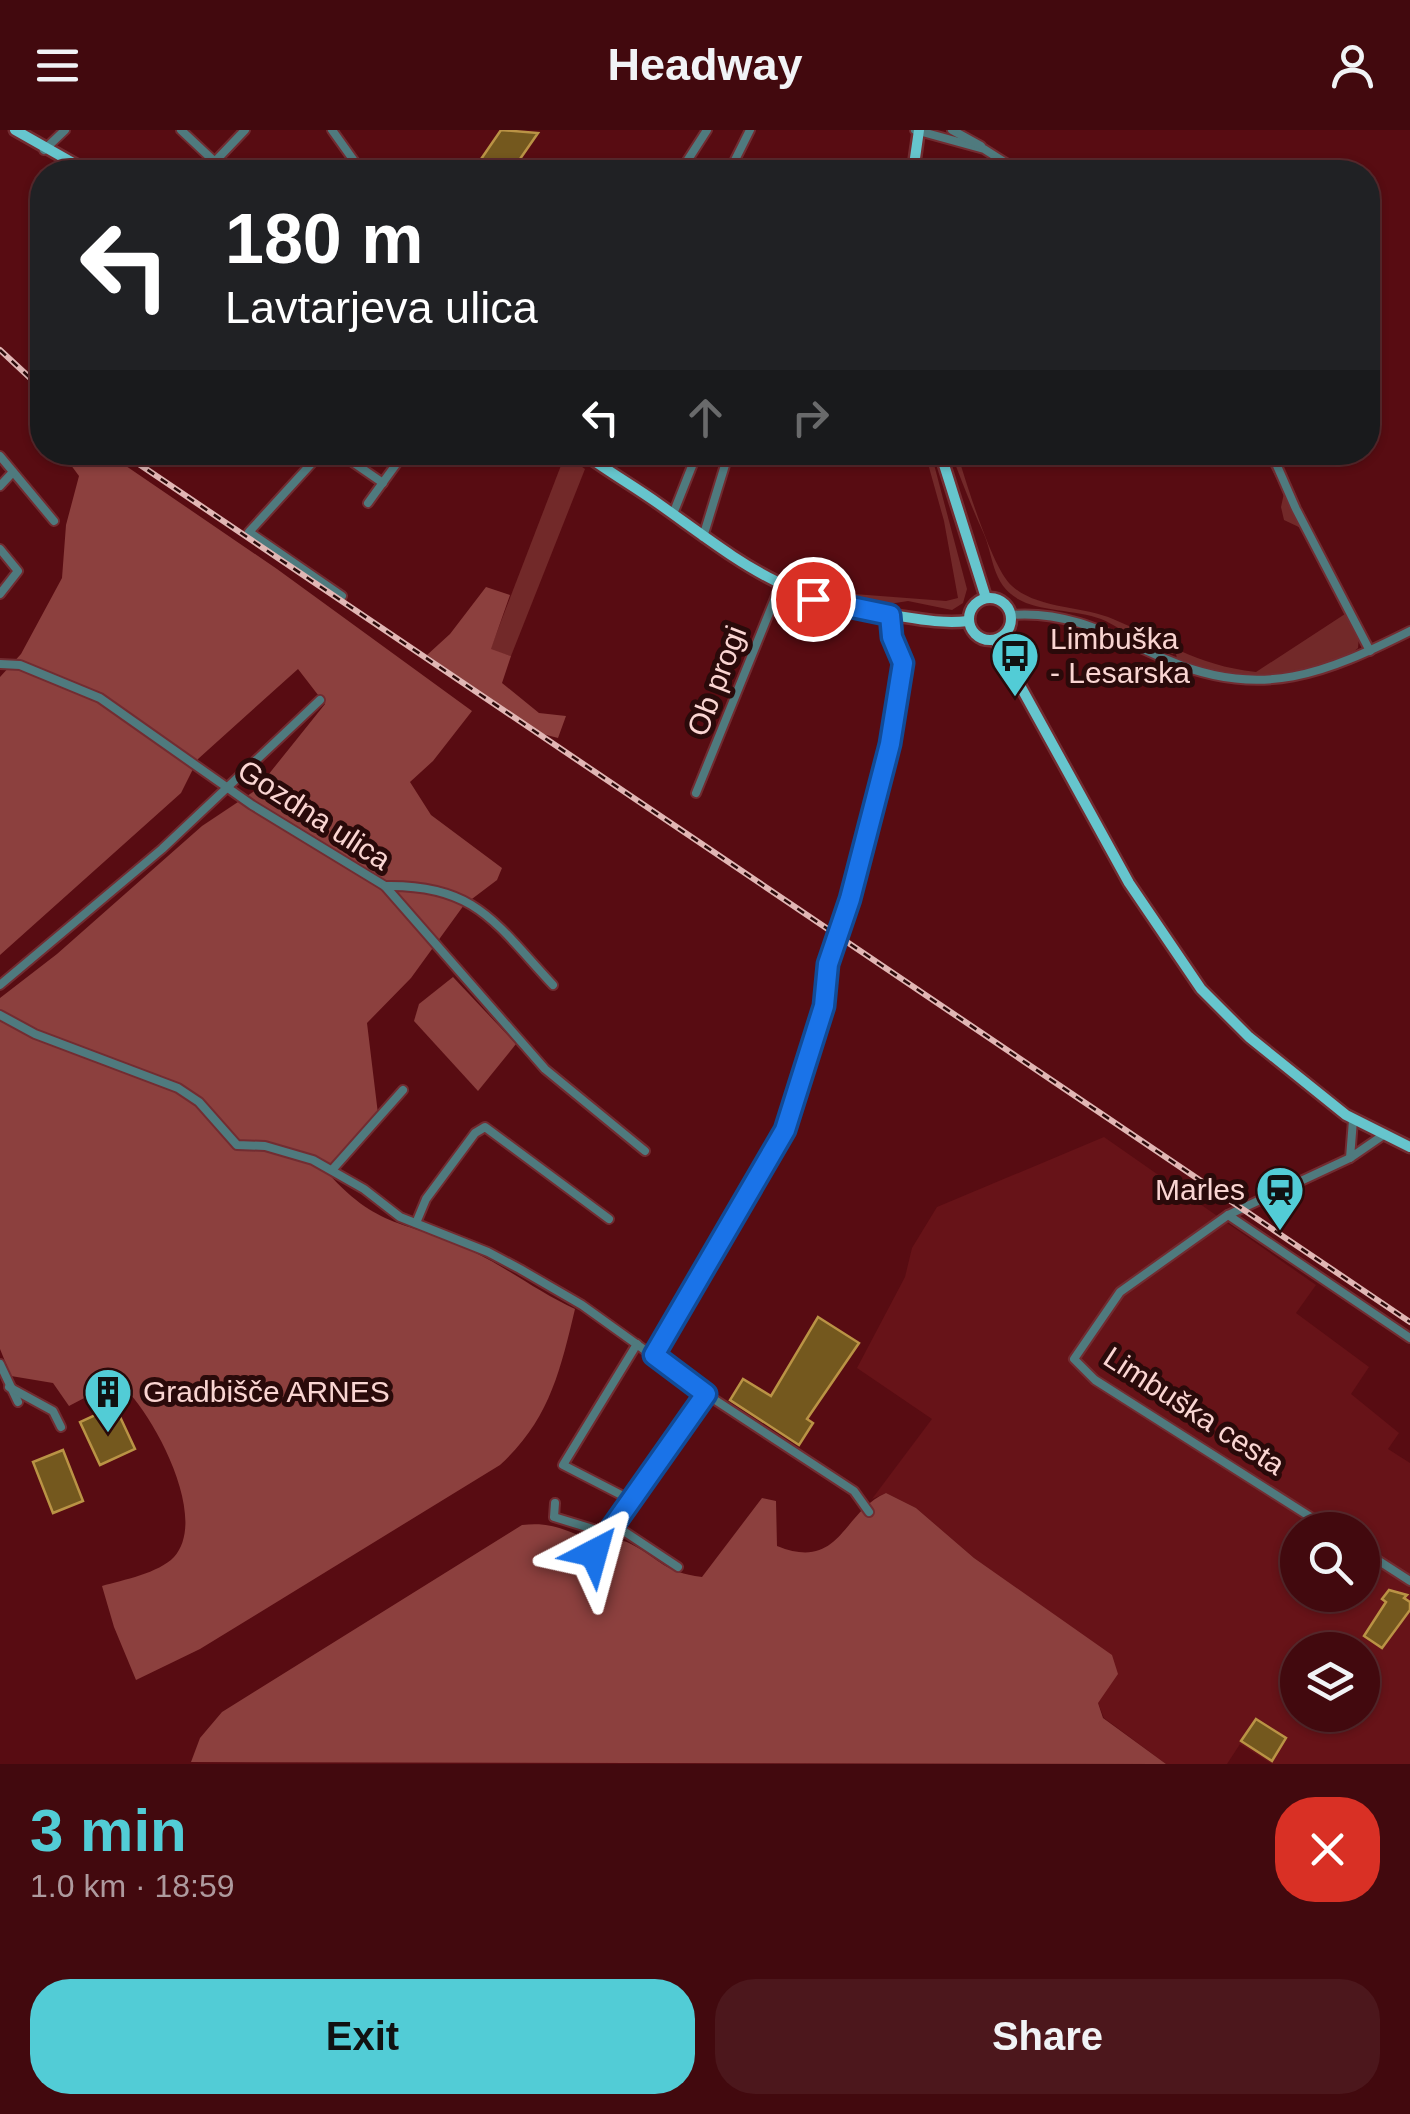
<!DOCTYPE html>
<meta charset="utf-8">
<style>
:root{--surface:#42090e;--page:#4c171c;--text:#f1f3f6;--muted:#ae9a9e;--line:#5a2a2e;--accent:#52ccd6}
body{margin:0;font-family:Helvetica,sans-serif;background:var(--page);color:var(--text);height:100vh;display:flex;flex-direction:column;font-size:38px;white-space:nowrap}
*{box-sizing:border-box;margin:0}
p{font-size:32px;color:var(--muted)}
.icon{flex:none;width:55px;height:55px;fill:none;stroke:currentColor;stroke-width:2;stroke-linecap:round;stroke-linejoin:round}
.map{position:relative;height:1634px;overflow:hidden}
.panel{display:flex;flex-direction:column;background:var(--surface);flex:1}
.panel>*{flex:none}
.hud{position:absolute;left:30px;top:30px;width:1350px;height:305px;border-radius:40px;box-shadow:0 2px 8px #0004,0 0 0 2px var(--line);background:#202124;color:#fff;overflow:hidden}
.fabs{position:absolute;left:1280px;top:1382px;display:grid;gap:20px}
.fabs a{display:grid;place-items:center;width:100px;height:100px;border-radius:50%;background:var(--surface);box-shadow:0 2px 8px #0004,0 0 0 2px var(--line);font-size:50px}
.pin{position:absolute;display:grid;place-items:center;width:85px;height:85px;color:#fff;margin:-42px;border:5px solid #fff;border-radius:50%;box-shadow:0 2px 10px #0007}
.me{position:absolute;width:110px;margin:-55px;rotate:39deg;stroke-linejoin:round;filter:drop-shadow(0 0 8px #0008)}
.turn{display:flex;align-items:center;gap:35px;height:210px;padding:0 30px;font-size:45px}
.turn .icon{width:130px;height:130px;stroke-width:2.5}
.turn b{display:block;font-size:70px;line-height:85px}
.lanes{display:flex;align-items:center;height:95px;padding:0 30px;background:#0003;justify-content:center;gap:50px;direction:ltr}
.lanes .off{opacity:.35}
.round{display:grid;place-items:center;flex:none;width:105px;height:105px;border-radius:40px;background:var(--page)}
.summary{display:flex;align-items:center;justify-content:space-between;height:170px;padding:0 30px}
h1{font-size:60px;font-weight:800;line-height:75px;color:var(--accent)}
.button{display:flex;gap:20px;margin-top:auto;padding:20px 30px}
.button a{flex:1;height:115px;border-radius:40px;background:var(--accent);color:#111;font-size:40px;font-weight:800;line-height:115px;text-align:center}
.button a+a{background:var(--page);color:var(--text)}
header{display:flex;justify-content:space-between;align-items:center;height:130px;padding:0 30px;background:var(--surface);font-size:45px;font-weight:800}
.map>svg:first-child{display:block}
.built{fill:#671318;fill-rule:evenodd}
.green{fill:#722929}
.forest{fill:#8c403e}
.building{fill:#74581e;stroke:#ba9345;stroke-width:2.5}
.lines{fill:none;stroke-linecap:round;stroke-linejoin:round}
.minor-casing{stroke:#722c31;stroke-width:12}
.major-casing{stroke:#722c31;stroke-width:15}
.minor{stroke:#4f7a7e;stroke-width:8}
.major{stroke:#66c5cd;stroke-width:10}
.rail-casing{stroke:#e1b6b4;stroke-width:6}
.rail{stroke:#2a0a0a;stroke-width:2.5;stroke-dasharray:8;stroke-linecap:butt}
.route-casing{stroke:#114b97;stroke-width:25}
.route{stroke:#1a73e8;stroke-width:18}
.labels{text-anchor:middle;stroke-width:10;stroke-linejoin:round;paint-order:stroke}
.poi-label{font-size:30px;fill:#fad5d2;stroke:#2a0a0a;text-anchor:start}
.street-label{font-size:30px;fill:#fad5d2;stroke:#2a0a0a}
</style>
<header><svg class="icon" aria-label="menu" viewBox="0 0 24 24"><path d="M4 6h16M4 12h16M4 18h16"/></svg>Headway<svg class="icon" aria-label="person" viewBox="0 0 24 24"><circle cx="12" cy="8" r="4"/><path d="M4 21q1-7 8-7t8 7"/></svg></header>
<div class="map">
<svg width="1410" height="1634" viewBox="0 0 1410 1634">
<rect width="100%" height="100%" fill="#580c12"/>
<path class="built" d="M1104 1007 1316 1155 1296 1183 1369 1237 1351 1264 1399 1303 1388 1319 1410 1333V1634H1272L1240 1614 1227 1634H1166L1104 1588 1098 1573 1032 1470 974 1428 916 1378 886 1363 872 1369 932 1289 857 1238 905 1147 912 1118 937 1077ZM1298 1400H1362V1465H1298ZM1298 1520H1362V1585H1298Z"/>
<g class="green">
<path d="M925 323H931L967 459 963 473 952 480 908 471 889 474 840 468 841 463 946 471 958 468 944 391Z"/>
<path d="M951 323H957C966 351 992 439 1012 456 1037 479 1083 476 1113 489 1166 511 1194 535 1256 542L1345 484 1303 399 1284 390 1281 377 1284 363 1263 323H1267L1359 506 1358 518C1314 559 1228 548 1177 529L1176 524C1149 524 1126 499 1101 489 1077 480 1037 481 1018 469 991 453 994 426 983 402 971 376 961 349 951 323Z"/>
<path d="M565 325 585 339 511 526 490 520Z"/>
</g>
<g class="forest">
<path d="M62 323H107L277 439 472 581 433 631 410 652 431 685 502 738 497 750 464 775 411 848 367 893 378 984 328 1043C381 1103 412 1090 474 1122 509 1139 540 1163 575 1179 560 1242 549 1290 500 1335L200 1519 136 1550 114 1497 102 1456C123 1450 159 1443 174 1427 208 1389 158 1295 130 1264 125 1259 116 1257 109 1255L69 1276 53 1253 11 1246 0 1219V868L57 824 202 696 256 660 325 574 298 539 198 629 181 663 0 825V547L21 524 62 448 66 395 79 346Z"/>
<path d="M486 457 510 465 491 519 511 526 502 553 539 583 566 586 558 608 539 603 427 525 450 504Z"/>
<path d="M453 847 516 914 478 961 414 891 419 874Z"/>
<path d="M886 1363 916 1378 974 1428 1112 1525 1118 1544 1098 1573 1103 1588 1166 1634 191 1632 200 1608 222 1582 522 1395C561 1391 568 1406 600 1410 611 1411 619 1408 631 1414 662 1430 663 1442 702 1447L762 1368 776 1371 777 1416C841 1442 842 1382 886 1363Z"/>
</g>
<g class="building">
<path d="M501 0 538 3 511 42H488L477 35Z"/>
<path d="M818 1187 859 1213 807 1289 813 1293 799 1315 730 1270 743 1249 771 1266Z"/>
<path d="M115 1276 135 1319 100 1335 80 1292Z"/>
<path d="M63 1320 83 1371 53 1383 33 1332Z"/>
<path d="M1389 1460 1407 1465 1404 1468 1410 1472V1480L1382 1518 1364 1506 1386 1472 1382 1469Z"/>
<path d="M1256 1589 1286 1608 1272 1631 1241 1611Z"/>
</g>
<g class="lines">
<g class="minor-casing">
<g id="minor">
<path d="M181 0 215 32"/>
<path d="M332 0 362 42"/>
<path d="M915 0 984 19 1020 42"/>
<path d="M952 0 981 16"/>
<path d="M44 20 65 0"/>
<path d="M205 42 245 0"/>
<path d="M305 42 310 37"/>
<path d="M680 42 707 0"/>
<path d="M729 42 750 0"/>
<path d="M322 322 249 402 342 466"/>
<path d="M338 322 383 353"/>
<path d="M1271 322 1296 379 1370 521"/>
<path d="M0 326 54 391"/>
<path d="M0 356 13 342"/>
<path d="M368 373 405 322"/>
<path d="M673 384 692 336"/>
<path d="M703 407 729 322"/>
<path d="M0 419 18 441 0 464"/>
<path d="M1011 485C1072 480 1116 508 1170 531 1262 570 1326 543 1410 501"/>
<path d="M0 534 20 535 100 568 252 675 385 756 545 939 645 1021"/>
<path d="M696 663 780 456"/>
<path d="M385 756C476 754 496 794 553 855"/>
<path d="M0 855 162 719 320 570"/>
<path d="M0 885 35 904 178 958 199 972 237 1015 265 1016 313 1030 364 1059 400 1087 488 1122 520 1139 582 1175 706 1264 854 1361 869 1382"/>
<path d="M1353 990 1350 1028 1382 1006"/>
<path d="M332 1040 403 960"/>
<path d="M1228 1085 1410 1208"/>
<path d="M416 1093 426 1069 475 1003 485 997 609 1089"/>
<path d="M653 1225 785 1000 824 876 829 835 850 769 890 614 903 533 892 507 891 485"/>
<path d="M0 1234 18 1272"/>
<path d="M9 1257 53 1281 61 1297"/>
<path d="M633 1371 563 1335 637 1214"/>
<path d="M555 1373 554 1387 606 1403 616 1396"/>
<path d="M1331 1400 1095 1250 1074 1229 1120 1162 1228 1085 1350 1028"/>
<path d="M1362 1420 1410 1451"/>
<path d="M593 1423 606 1403"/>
<path d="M678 1437 616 1396 706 1264"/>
</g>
</g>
<g class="major-casing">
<g id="major">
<path d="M15 0 89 42"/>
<path d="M913 42 919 0"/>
<path d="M582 322C607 341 634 356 659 374 749 438 778 466 892 485 918 489 942 494 968 491"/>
<path d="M940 322 986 468"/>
<circle cx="990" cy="489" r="21"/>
<path d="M995 510 1129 753 1201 859 1249 907 1346 985 1410 1017"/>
</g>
</g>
<use href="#minor" class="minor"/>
<use href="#major" class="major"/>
<g class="rail-casing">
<g id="rail">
<path d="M0 220 42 259"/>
<path d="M121 322 1410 1192"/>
</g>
</g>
<use href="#rail" class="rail"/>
</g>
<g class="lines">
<g class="route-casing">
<path id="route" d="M594 1423 706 1264 654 1225 785 1000 824 876 828 834 850 769 890 614 903 533 892 507 890 485 813 469"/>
</g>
<use href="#route" class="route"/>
</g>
<defs>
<g id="bus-pin" transform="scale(2.5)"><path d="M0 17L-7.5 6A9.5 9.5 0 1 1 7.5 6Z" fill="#52ccd6" stroke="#2a0a0a"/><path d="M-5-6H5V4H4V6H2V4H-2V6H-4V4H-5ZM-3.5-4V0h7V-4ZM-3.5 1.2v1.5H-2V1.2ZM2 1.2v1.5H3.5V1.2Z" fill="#111"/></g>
<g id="station-pin" transform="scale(2.5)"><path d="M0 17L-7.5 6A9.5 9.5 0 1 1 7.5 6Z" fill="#52ccd6" stroke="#2a0a0a"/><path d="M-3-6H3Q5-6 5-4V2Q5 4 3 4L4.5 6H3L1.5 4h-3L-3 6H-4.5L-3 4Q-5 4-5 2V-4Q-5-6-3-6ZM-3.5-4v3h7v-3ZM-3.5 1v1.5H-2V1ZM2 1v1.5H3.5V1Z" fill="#111"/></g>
<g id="building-pin" transform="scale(2.5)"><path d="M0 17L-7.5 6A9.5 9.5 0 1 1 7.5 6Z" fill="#52ccd6" stroke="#2a0a0a"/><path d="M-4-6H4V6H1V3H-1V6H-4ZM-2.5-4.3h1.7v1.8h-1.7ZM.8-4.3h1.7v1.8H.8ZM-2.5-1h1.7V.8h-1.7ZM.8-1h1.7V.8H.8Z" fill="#111"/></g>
</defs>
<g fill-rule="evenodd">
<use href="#bus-pin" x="1015" y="526"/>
<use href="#station-pin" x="1280" y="1060"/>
<use href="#building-pin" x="108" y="1262"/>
</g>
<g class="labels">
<g class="poi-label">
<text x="1050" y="519">Limbuška<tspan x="1050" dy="34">- Lesarska</tspan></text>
<text x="1245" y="1070" text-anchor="end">Marles</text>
<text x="143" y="1272">Gradbišče ARNES</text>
</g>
<g class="street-label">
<text transform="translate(717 551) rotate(-69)" y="10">Ob progi</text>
<text transform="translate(314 685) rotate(33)" y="10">Gozdna ulica</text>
<text transform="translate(1194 1281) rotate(33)" y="10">Limbuška cesta</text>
</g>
</g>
</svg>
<div class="fabs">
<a><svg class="icon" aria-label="search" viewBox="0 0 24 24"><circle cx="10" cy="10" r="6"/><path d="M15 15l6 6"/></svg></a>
<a><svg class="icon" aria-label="layers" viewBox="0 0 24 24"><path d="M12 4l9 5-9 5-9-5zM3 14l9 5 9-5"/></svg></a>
</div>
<div class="pin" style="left:813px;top:469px;background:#d93025"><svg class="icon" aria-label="arrive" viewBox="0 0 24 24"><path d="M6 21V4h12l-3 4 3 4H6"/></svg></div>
<svg class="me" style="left:594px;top:1423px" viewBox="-20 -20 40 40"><path d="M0-17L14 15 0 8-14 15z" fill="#1a73e8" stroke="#fff" stroke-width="4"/></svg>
<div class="hud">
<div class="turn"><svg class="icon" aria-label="left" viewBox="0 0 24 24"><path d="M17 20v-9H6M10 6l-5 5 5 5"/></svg><div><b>180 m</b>Lavtarjeva ulica</div></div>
<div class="lanes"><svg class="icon" aria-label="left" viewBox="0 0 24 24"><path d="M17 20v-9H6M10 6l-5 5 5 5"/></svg><svg class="icon off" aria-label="ahead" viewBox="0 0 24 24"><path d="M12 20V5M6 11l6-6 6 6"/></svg><svg class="icon off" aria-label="right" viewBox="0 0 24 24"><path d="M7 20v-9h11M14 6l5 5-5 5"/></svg></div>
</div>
</div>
<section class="panel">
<div class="summary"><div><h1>3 min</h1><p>1.0 km · 18:59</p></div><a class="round" style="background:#d93025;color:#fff"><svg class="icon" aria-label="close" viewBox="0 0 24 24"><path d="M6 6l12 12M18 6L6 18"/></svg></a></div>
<div class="button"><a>Exit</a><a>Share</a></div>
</section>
